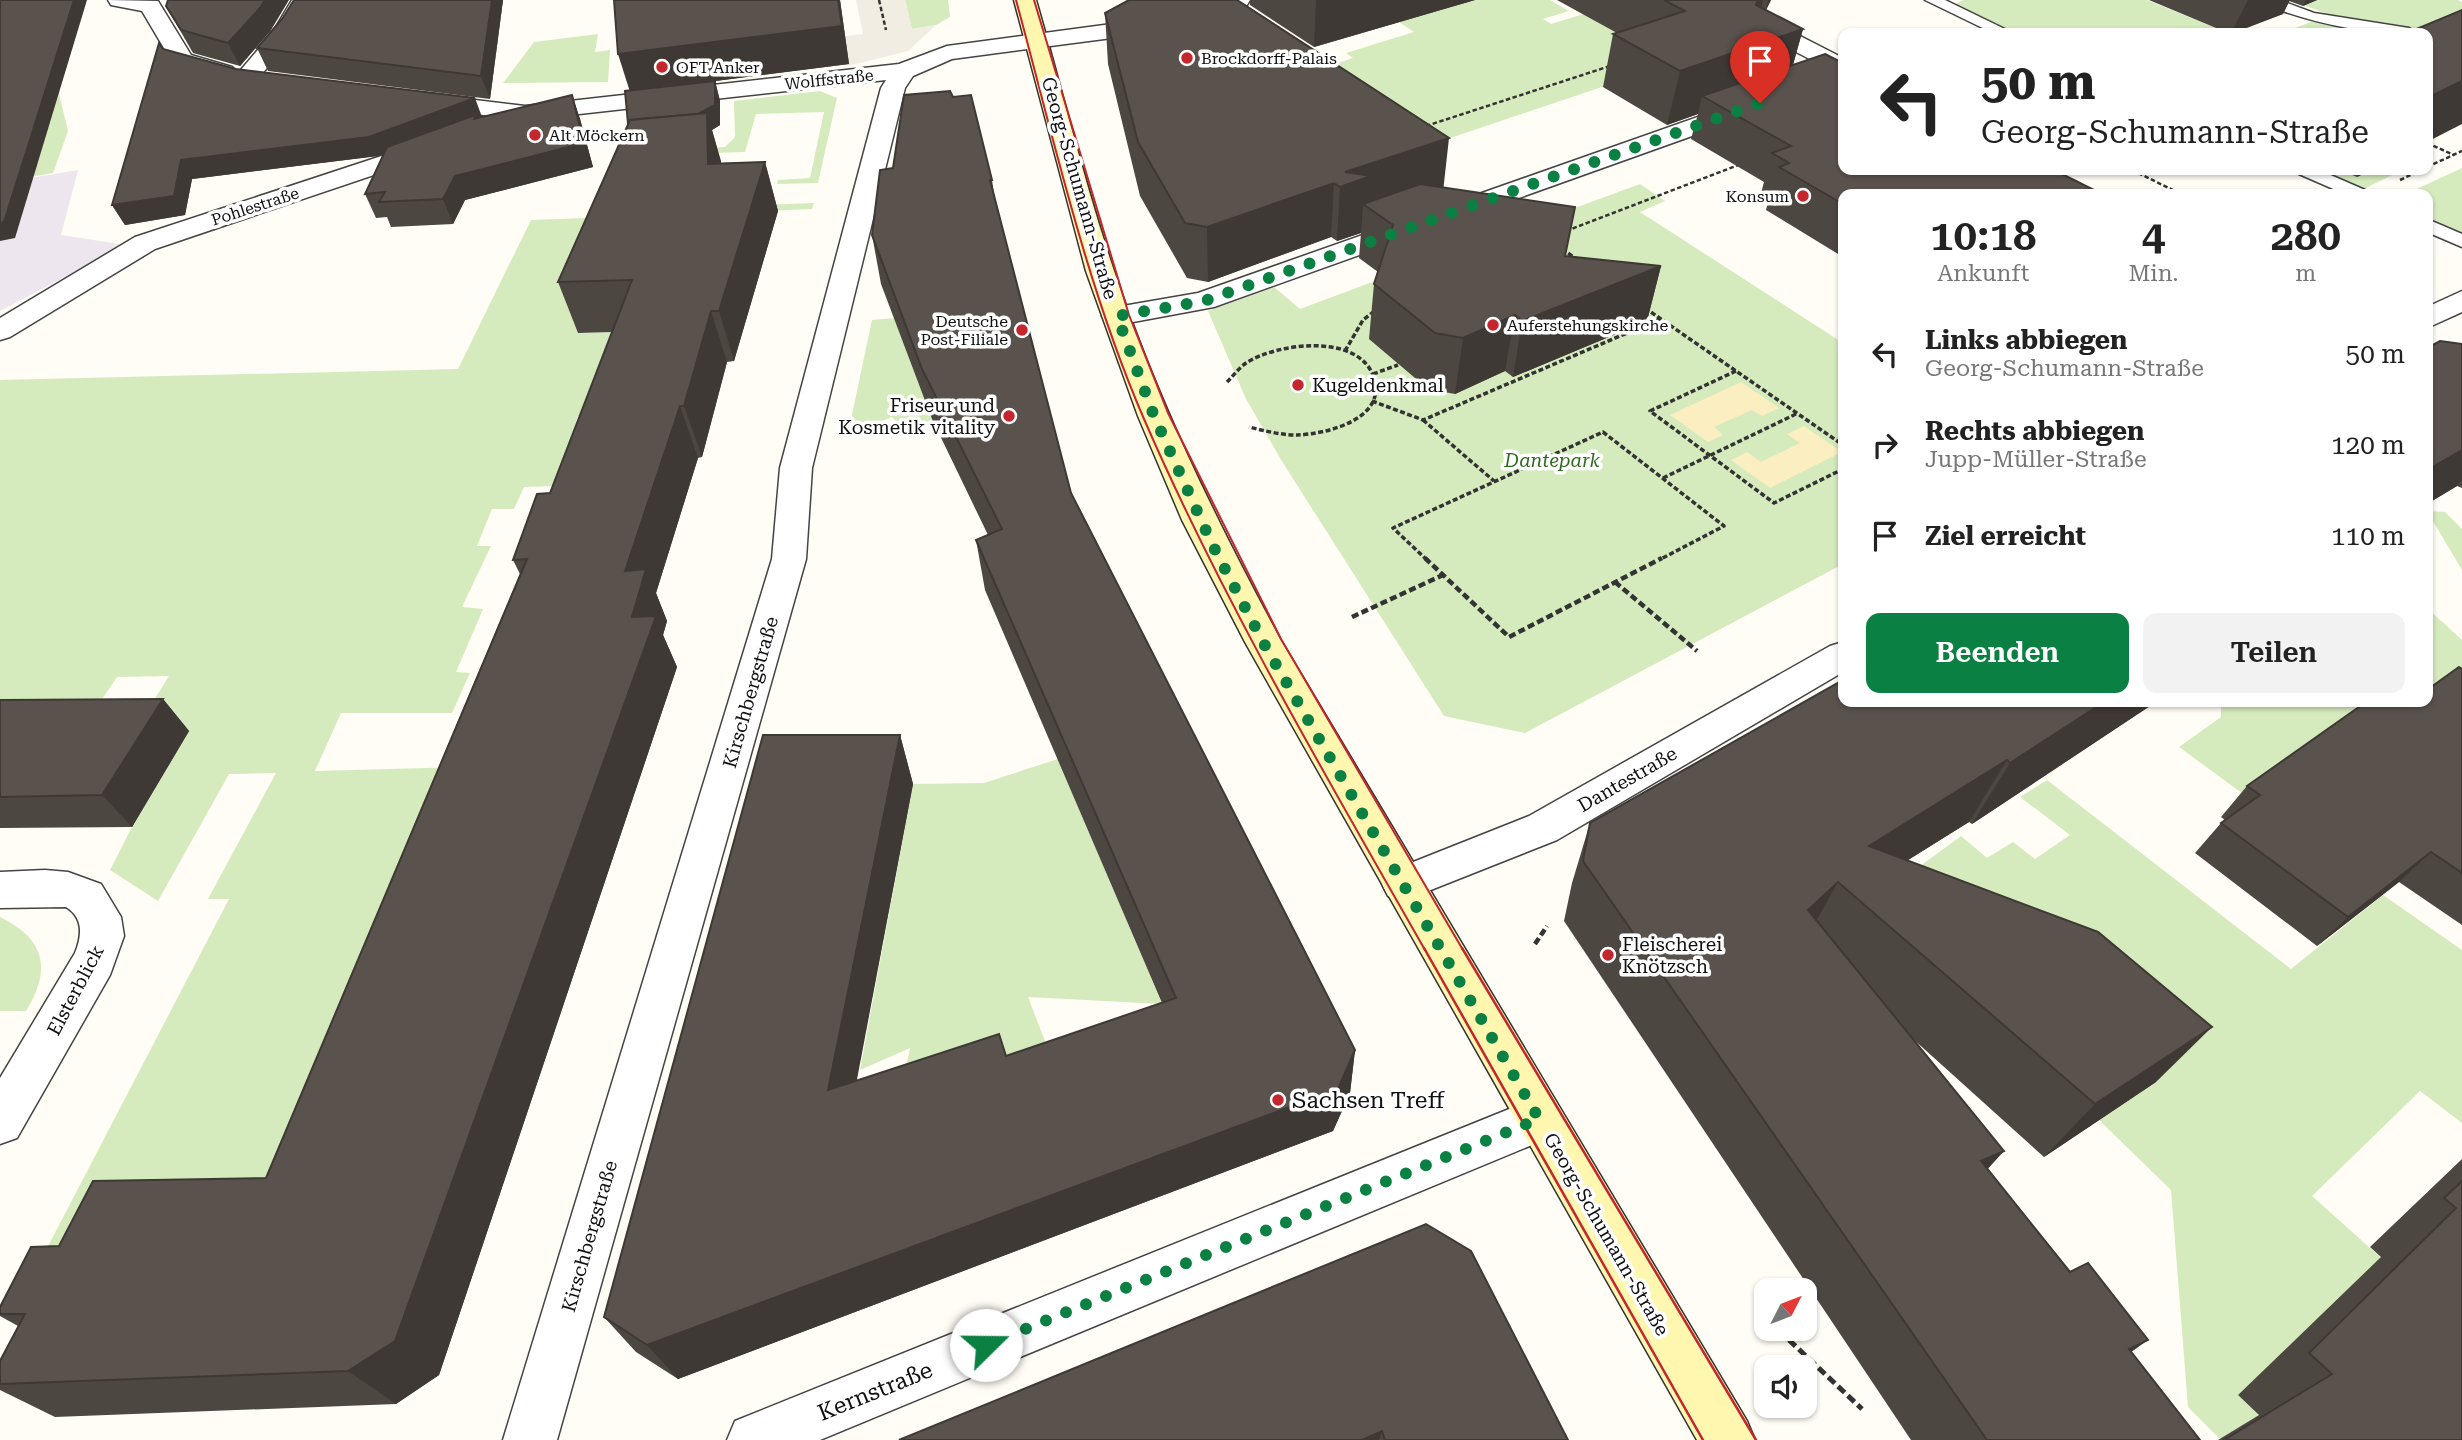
<!DOCTYPE html>
<html lang="de">
<meta charset="utf-8">
<style>
:root{--surface:#fff;--page:#f2f2f2;--text:#222;--muted:#767676;--accent:#0b8043}
body{margin:0;font-family:"Roboto Serif",serif;background:var(--page);color:var(--text);height:100vh;display:flex;flex-direction:column;font-size:26px;white-space:nowrap}
*{box-sizing:border-box;margin:0}
p{font-size:23px;color:var(--muted)}
.icon{flex:none;width:38px;height:38px;fill:none;stroke:currentColor;stroke-width:2;stroke-linecap:round;stroke-linejoin:round}
.map{position:relative;flex:1;overflow:hidden}
.details{position:absolute;left:1838px;top:189px;width:595px;height:518px;display:flex;flex-direction:column;background:var(--surface);border-radius:14px;box-shadow:0 2px 5px #0004}
.details>*{flex:none}
.top-card{position:absolute;left:1838px;top:28px;width:595px;height:147px;border-radius:14px;box-shadow:0 2px 5px #0004;background:#fff;color:var(--text);overflow:hidden}
.needle{width:46px;rotate:48deg}
.tools{position:absolute;left:1754px;top:1278px;display:grid;gap:14px}
.tools a{display:grid;place-items:center;width:63px;height:63px;border-radius:14px;background:var(--surface);box-shadow:0 2px 5px #0004;font-size:35px}
.pin{position:absolute;display:grid;place-items:center;width:60px;height:60px;color:#fff;margin:-72px -30px;border-radius:50% 50% 50% 0;rotate:-45deg;box-shadow:0 0 7px #0007}
.pin .icon{rotate:45deg}
.me{position:absolute;width:77px;margin:-38px;rotate:68deg;stroke-linejoin:round;filter:drop-shadow(0 0 5px #0008)}
.turn{display:flex;align-items:center;gap:24px;height:147px;padding:0 28px;font-size:32px}
.turn .icon{width:91px;height:91px;stroke-width:2.5}
.turn b{display:block;font-size:49px;line-height:60px}
.eta{display:flex;justify-content:space-evenly;align-items:center;height:119px;text-align:center}
.eta b{font-size:42px;font-weight:600;line-height:49px}
.primary-button{display:flex;gap:14px;margin-top:auto;padding:14px 28px}
.primary-button a{flex:1;height:80px;border-radius:14px;background:var(--accent);color:#fff;font-size:28px;font-weight:600;line-height:80px;text-align:center}
.primary-button a+a{background:var(--page);color:var(--text)}
ul{padding:0;list-style:none}
li{display:flex;align-items:center;gap:21px;height:91px;padding:0 28px}
li div{flex:1}
li b{display:block;font-size:26px}
li em{font-style:normal}
.map>svg:first-child{display:block}
.industrial{fill:#eee6ef}
.green{fill:#d5ebbd}
.sand{fill:#fbeec1}
.plaza{fill:#f1ede2}
.lines{fill:none;stroke-linecap:round;stroke-linejoin:round}
.service-casing{stroke:#444;stroke-width:3}
.minor-casing{stroke:#444;stroke-width:3}
.secondary-casing{stroke:#333;stroke-width:3}
.path-far3{stroke:#333;stroke-width:2.5;stroke-dasharray:4.5 2.5;stroke-linecap:butt}
.path-far2{stroke:#333;stroke-width:3.5;stroke-dasharray:5 2.5;stroke-linecap:butt}
.path-far1{stroke:#333;stroke-width:4.5;stroke-dasharray:7 3.5;stroke-linecap:butt}
.path{stroke:#333;stroke-width:5;stroke-dasharray:9 4.5;stroke-linecap:butt}
.service{fill:#fff;fill-rule:evenodd}
.minor{fill:#fff;fill-rule:evenodd}
.secondary{fill:#fff6b0;fill-rule:evenodd}
.tram-far1{stroke:#c4262e;stroke-width:2}
.tram{stroke:#c4262e;stroke-width:2.5}
.wall{fill:#4d4742}
.shaded-wall{fill:#3f3936}
.building{fill:#5a524d;stroke:#3f3936;stroke-width:2}
.route{stroke:#0b8043;stroke-width:12;stroke-dasharray:0 21.6}
.poi-dot{fill:#c4262e;stroke:#fff;stroke-width:2.5}
.labels{text-anchor:middle;stroke-width:7;stroke-linejoin:round;paint-order:stroke}
.far-poi-label{font-size:16px;fill:#111;stroke:#fff;text-anchor:start}
.far-street-label{font-size:16px;fill:#111;stroke:#fff}
.street-label{font-size:19px;fill:#111;stroke:#fff}
.poi-label{font-size:19px;fill:#111;stroke:#fff;text-anchor:start}
.park-label{font-size:19px;font-style:italic;fill:#2f6b1f;stroke:#fff}
.near-poi-label{font-size:23px;fill:#111;stroke:#fff;text-anchor:start}
.near-street-label{font-size:23px;fill:#111;stroke:#fff}
</style>
<div class="map">
<svg width="2462" height="1440" viewBox="0 0 2462 1440">
<rect width="100%" height="100%" fill="#fffdf5"/>
<path class="industrial" d="M78 170 61 235 126 245 0 311V183Z"/>
<g class="green">
<path d="M905 0H948L950 17 936 25 912 29Z"/>
<path d="M1475 0H1550L1569 11 1543 19 1551 24 1590 12 1709 51 1293 191 1332 65 1353 58 1346 53 1414 32 1399 22Z"/>
<path d="M1963 0H2147L2228 33H2017L1954 5Z"/>
<path d="M2291 0H2458L2462 2V38L2337 18Z"/>
<path d="M2313 21 2386 33H2283Z"/>
<path d="M598 34 595 52 610 50 608 82 503 83 534 42Z"/>
<path d="M57 85 68 131 53 173 0 182V94Z"/>
<path d="M820 91 837 98 818 183 777 184 778 180 810 178 824 112 756 114 745 152 707 153 732 206 814 203 812 209 690 214 579 333 649 331 620 415 578 416 555 486 524 487 514 509H492L477 546H491L462 607 483 609 456 672 470 673 452 713H341L315 771 463 767 275 1193 21 1298 229 899H208L276 773 229 774 158 901 110 870 132 827 134 732 169 676 117 677 86 723 0 724V380L458 369 531 220 614 217 639 151 725 147 735 137 734 101Z"/>
<path d="M2462 168V233L2427 217V194H2406Z"/>
<path d="M2318 170H2340L2357 177C2371 170 2379 168 2394 174L2362 190Z"/>
<path d="M1640 184 1665 201 1640 212 1843 343V564L1525 733 1444 716 1283 463 1246 399 1208 311 1274 287 1300 309 1533 222 1508 205 1526 198 1553 216Z"/>
<path d="M895 318 934 423 907 434 892 417 852 433 849 429 872 320Z"/>
<path d="M2427 511 2445 512 2462 529V570Z"/>
<path d="M2427 608 2462 640V719L2427 696Z"/>
<path d="M2221 702H2347L2366 714 2246 796 2179 747 2221 717Z"/>
<path d="M1058 759 1162 1004 1028 997 1061 1083 891 1147 910 1048 860 1070 913 784 984 783Z"/>
<path d="M2047 780 2291 969 2383 895 2462 950V1123L2420 1091 2312 1196 2398 1273 2343 1294 2238 1395 2259 1415 2220 1439 2188 1407 2171 1190 2099 1120 2156 1082 1919 867 1961 836 1987 858 2013 842 2035 859 2070 835 2020 797Z"/>
<path d="M0 917C45 939 52 969 26 1011H0Z"/>
</g>
<g class="sand">
<path d="M1741 382 1779 408 1762 416 1752 410 1714 427 1723 435 1708 442 1670 415Z"/>
<path d="M1804 426 1842 452 1770 488 1731 460 1747 452 1761 462 1800 443 1787 434Z"/>
</g>
<path class="plaza" d="M856 0H905L912 29 936 25 908 51 848 66 845 36 863 34Z"/>
<g class="lines">
<g class="service-casing">
<g id="service">
<path d="M1925 0H1945L2013 33H1993Z"/>
<path d="M2257 0H2279L2314 13 2409 28 2417 33C2363 35 2310 22 2260 3Z"/>
<path d="M2296 170H2319L2365 190 2368 194H2345L2299 174Z"/>
<path d="M2427 219 2462 234V247L2427 232Z"/>
</g>
</g>
<g class="minor-casing">
<g id="minor">
<path d="M108 0 158 1 191 55 232 67 236 72 232 77 224 79 174 65 142 11 111 5Z"/>
<path d="M292 0H314L291 40 254 83H238L234 78 273 32Z"/>
<path d="M1214 0H1250L1247 5 1135 35 952 59 913 76 905 88 812 468 806 559 557 1440H503L772 559 780 468 881 88 886 80 525 120 426 108 417 106 414 101 417 96 426 94 525 106 899 64 947 46 1134 21Z"/>
<path d="M1702 0H1730L1843 58V82L1214 307 1117 325 1107 322 1102 316 1107 310 1117 307 1198 293 1831 70 1705 5Z"/>
<path d="M427 141 436 144 440 149 436 154 155 249 10 337 0 340V318L135 237Z"/>
<path d="M2462 291V312L2427 328V307Z"/>
<path d="M1843 642V672L1557 840 1403 901 1388 896 1382 884 1388 872 1529 816 1830 646Z"/>
<path d="M45 870 68 872 101 884 121 917 124 936 110 975 17 1138 0 1144V1078L75 953C82 936 84 918 66 907L0 908V872Z"/>
<path d="M1539 1097 1556 1103 1563 1119 1556 1135 820 1440H727L735 1421Z"/>
</g>
</g>
<g class="secondary-casing">
<path id="secondary" d="M1014 0H1036C1062 90 1084 182 1114 271 1157 400 1216 520 1280 639L1747 1421 1755 1440H1697L1245 642 1182 520 1138 416 1086 271Z"/>
</g>
<g class="path-far3">
<path d="M879 0 886 30"/>
<path d="M1426 126 1610 66"/>
<path d="M2427 143 2454 155"/>
<path d="M2427 167 2462 151"/>
<path d="M2132 170 2181 194"/>
<path d="M2400 180 2421 170"/>
<path d="M1566 231 1741 164"/>
</g>
<g class="path-far2">
<path d="M1562 249 1578 260"/>
<path d="M1645 308 1843 445"/>
<path d="M1345 351 1363 320 1376 310"/>
<path d="M1736 371 1650 411 1774 503 1843 469"/>
<path d="M1373 374 1398 365"/>
<path d="M1227 382C1233 376 1239 368 1246 363 1277 343 1356 333 1373 375 1390 418 1328 434 1297 435 1281 435 1265 431 1249 427"/>
<path d="M1372 401 1423 420 1660 319"/>
<path d="M1423 420 1494 481"/>
<path d="M1663 478 1796 414"/>
<path d="M1427 560 1393 528 1603 432 1724 526 1659 560"/>
</g>
<g class="path-far1">
<path d="M1425 558 1509 637 1662 558"/>
<path d="M1615 582 1697 651"/>
<path d="M1352 617 1443 575"/>
<path d="M1535 944 1547 926"/>
</g>
<path class="path" d="M1789 1340 1862 1409"/>
<use href="#service" class="service"/>
<use href="#minor" class="minor"/>
<use href="#secondary" class="secondary"/>
<g class="tram-far1">
<path d="M1016 0C1054 140 1086 285 1144 419 1224 603 1326 776 1425 950"/>
<path d="M1034 0 1129 315 1168 413 1281 639 1463 950"/>
</g>
<g class="tram">
<path d="M1424 948 1703 1440"/>
<path d="M1462 948 1756 1440"/>
</g>
</g>
<g class="wall">
<path d="M503 0 490 99 268 71 257 48 282 19Z"/>
<path d="M614 0H840L849 64 700 83 715 81 720 101V125L712 130 721 163 765 162 778 211 734 361 727 362 702 457 698 458 656 593 667 621 663 635 677 667 439 1375 396 1404 55 1417 0 1390V1361L18 1326 0 1316V1307L59 1246 266 1178 520 574 513 560 550 493 613 332 578 333 558 282 628 124 630 90Z"/>
<path d="M1250 0H1475L1314 47 1250 5Z"/>
<path d="M1557 0H1771L1766 10 1803 29 1793 65 1843 194V257L1766 210 1768 202 1760 197 1764 182 1691 139 1698 114 1667 125 1603 87 1613 34 1617 33Z"/>
<path d="M2149 0H2317L2303 6 2289 1 2283 14 2234 33H2228Z"/>
<path d="M166 6 271 30 240 66 193 53Z"/>
<path d="M1105 13 1443 188 1565 256 1661 266 1647 321 1513 377 1505 371 1455 394 1428 389 1369 339 1374 284 1378 272 1359 258 1361 233 1337 241 1331 237 1208 282 1187 278 1140 196 1108 64Z"/>
<path d="M163 49 236 69 482 117 572 95 580 119 593 167 465 200 453 224 391 227 387 217 376 218 365 194 384 154 378 156 192 179 185 215 125 225 112 205Z"/>
<path d="M880 170 992 180 995 200 1071 493 1355 1050 1350 1093 1333 1131 678 1379 636 1352 604 1317 900 735 913 784 856 1081 1006 1056 1162 1003 985 590 976 540 988 535 932 419 881 284 872 235Z"/>
<path d="M2340 170H2371L2357 177Z"/>
<path d="M2462 344V488L2457 486 2427 504V348Z"/>
<path d="M2462 669V925L2399 882 2317 946 2195 853 2221 823 2225 820 2221 817 2247 786 2427 702Z"/>
<path d="M163 699 189 731 132 827 0 828V700Z"/>
<path d="M2156 702 1972 824 1969 822 1908 860 2156 1082 2044 1157 1912 1038 1988 1169 2200 1440H1911L1564 921 1572 883 1590 823Z"/>
<path d="M2462 1159V1440H2218L2259 1415 2238 1395 2381 1257 2370 1247Z"/>
<path d="M1426 1224 1568 1440H899Z"/>
</g>
<g class="shaded-wall">
<path d="M74 0H87L15 238 0 241V223Z"/>
<path d="M265 0H289L271 30 240 66 228 43Z"/>
<path d="M492 0H503L490 99 481 76Z"/>
<path d="M840 0 849 64 630 92 618 54Z"/>
<path d="M1316 0H1475L1314 47Z"/>
<path d="M1758 0H1763L1754 33 1803 29 1788 82 1702 96 1698 114 1667 125 1680 71 1756 5Z"/>
<path d="M1768 0H1771L1764 14Z"/>
<path d="M2248 0H2290L2283 14 2231 33Z"/>
<path d="M2306 0H2317L2303 6Z"/>
<path d="M715 81 720 101V125L712 130 721 161V213L636 155Z"/>
<path d="M2462 81V124L2427 142V98Z"/>
<path d="M572 95 580 119 593 167 465 200 453 224 443 199 455 176Z"/>
<path d="M475 98 482 117 378 156 192 179 185 215 125 225 112 205 181 160Z"/>
<path d="M1449 138 1443 192 1363 204 1361 233 1337 241 1340 187 1345 172Z"/>
<path d="M765 162 778 211 734 361 719 311Z"/>
<path d="M2361 170H2371L2357 177Z"/>
<path d="M1334 183 1331 237 1208 282 1207 227Z"/>
<path d="M1661 266 1647 321 1513 377 1522 321Z"/>
<path d="M711 311 727 362 702 457 684 406Z"/>
<path d="M1515 315 1505 371 1455 394 1463 338Z"/>
<path d="M680 406 698 458 656 593 667 621 663 635 677 667 439 1375 396 1404 348 1371 632 617 625 571Z"/>
<path d="M2462 450V480L2457 486 2427 504V470Z"/>
<path d="M163 699 189 731 132 827 102 795Z"/>
<path d="M2104 702H2156L1972 824 2010 763Z"/>
<path d="M900 735 913 784 847 1132 828 1090Z"/>
<path d="M2007 760 1969 822 1852 895 1869 846Z"/>
<path d="M2431 852 2399 882 2317 946 2348 917Z"/>
<path d="M1838 882 1805 941 1808 910Z"/>
<path d="M2212 1027 2156 1082 2044 1157 2095 1104Z"/>
<path d="M1355 1050 1350 1093 1333 1131 678 1379 647 1345Z"/>
<path d="M2004 1151 1958 1202 1981 1161Z"/>
<path d="M2148 1340 2088 1383 2129 1349Z"/>
<path d="M1382 1431 1379 1440H1362Z"/>
</g>
<g class="building">
<path d="M0 0H74L4 222 0 223Z"/>
<path d="M168 0H265L260 8 228 43 181 30 166 6Z"/>
<path d="M294 0H492L481 76 257 48 282 19Z"/>
<path d="M614 0H838L842 26 618 54Z"/>
<path d="M1129 0H1237L1449 138 1345 172 1371 176 1340 187 1334 183 1207 227 1185 223 1138 142 1105 13Z"/>
<path d="M1664 0H1758L1756 5 1803 29 1680 71 1613 34 1685 11Z"/>
<path d="M2462 10V81L2427 98V33H2407Z"/>
<path d="M159 43 163 49 236 69 475 98 369 137 181 160 174 196 112 205Z"/>
<path d="M1825 54 1843 63V170H2054L2102 194H1843V204L1779 167 1789 163 1772 153 1791 146 1702 96Z"/>
<path d="M715 81V105L698 114 630 120 628 124 625 91Z"/>
<path d="M950 91 953 97 971 95 992 180H990L1071 493 1355 1050 1338 1089 647 1345 604 1317 763 735H900L828 1090 999 1034 1006 1056 1176 998 976 540 1002 529 922 369 872 235 880 170 893 168 904 95Z"/>
<path d="M572 95 584 143 455 176 443 199 379 202 385 192 365 194 387 147 475 115 474 119Z"/>
<path d="M707 113 708 164 765 162 719 311H711L684 406H680L625 571 646 569 632 617 656 616 395 1341 348 1371 0 1384V1361L25 1314H0V1307L31 1247 59 1246 93 1181 266 1178 527 559 513 560 537 494 550 493 632 280 558 282 630 120Z"/>
<path d="M1420 184 1575 207 1565 256 1661 266 1522 321 1515 315 1463 338 1435 333 1374 284 1393 225 1363 204Z"/>
<path d="M2440 341 2462 344V450L2427 470V348Z"/>
<path d="M2459 667 2462 669V873L2431 852 2348 917 2221 823 2260 795 2247 786 2366 702H2427V690Z"/>
<path d="M1843 680V702H2104L2010 763 2007 760 1869 846 2098 932 2212 1027 2095 1104 1838 882 1808 910 2004 1151 1981 1161 2070 1272 2088 1263 2148 1340 2129 1349 2200 1440H1987L1583 861 1590 823Z"/>
<path d="M163 699 102 795 0 797V700Z"/>
<path d="M2462 1181V1440H2224L2332 1374 2309 1353 2456 1208 2444 1198Z"/>
<path d="M1426 1224 1471 1251 1568 1440H1385L1382 1431 1362 1440H899Z"/>
</g>
<g class="lines">
<path class="route" d="M986 1345 1539 1119 1263 642 1212 544 1154 416 1117 316 1204 301 1760 103"/>
</g>
<g class="poi-dot">
<circle cx="1187" cy="58" r="7"/>
<circle cx="662" cy="67" r="7"/>
<circle cx="535" cy="135" r="7"/>
<circle cx="1803" cy="196" r="7"/>
<circle cx="1493" cy="325" r="7"/>
<circle cx="1022" cy="330" r="7"/>
<circle cx="1298" cy="385" r="7"/>
<circle cx="1009" cy="416" r="7"/>
<circle cx="1608" cy="955" r="7"/>
<circle cx="1278" cy="1100" r="7"/>
</g>
<g class="labels">
<g class="far-poi-label">
<text x="1201" y="64">Brockdorff-Palais</text>
<text x="676" y="73">OFT Anker</text>
<text x="549" y="141">Alt Möckern</text>
<text x="1789" y="202" text-anchor="end">Konsum</text>
<text x="1008" y="327" text-anchor="end">Deutsche<tspan x="1008" dy="18">Post-Filiale</tspan></text>
<text x="1507" y="331">Auferstehungskirche</text>
</g>
<g class="far-street-label">
<text transform="translate(829 79) rotate(-6)" y="6">Wolffstraße</text>
<text transform="translate(255 206) rotate(-18)" y="6">Pohlestraße</text>
</g>
<g class="street-label">
<text transform="translate(1080 188) rotate(74)" y="7">Georg-Schumann-Straße</text>
<text transform="translate(750 692) rotate(-74)" y="7">Kirschbergstraße</text>
<text transform="translate(1627 779) rotate(-30)" y="7">Dantestraße</text>
<text transform="translate(75 990) rotate(-62)" y="7">Elsterblick</text>
<text transform="translate(1607 1234) rotate(60)" y="7">Georg-Schumann-Straße</text>
<text transform="translate(589 1236) rotate(-74)" y="7">Kirschbergstraße</text>
</g>
<g class="poi-label">
<text x="1312" y="392">Kugeldenkmal</text>
<text x="995" y="412" text-anchor="end">Friseur und<tspan x="995" dy="22">Kosmetik vitality</tspan></text>
<text x="1622" y="951">Fleischerei<tspan x="1622" dy="22">Knötzsch</tspan></text>
</g>
<g class="park-label">
<text x="1552" y="467">Dantepark</text>
</g>
<g class="near-poi-label">
<text x="1292" y="1108">Sachsen Treff</text>
</g>
<g class="near-street-label">
<text transform="translate(875 1391) rotate(-22)" y="8">Kernstraße</text>
</g>
</g>
</svg>
<div class="tools">
<a><svg class="needle" viewBox="-14 -14 28 28"><path d="M0-13l5 13h-10z" fill="#e53935"/><path d="M0 13l5-13h-10z" fill="#767676"/></svg></a>
<a><svg class="icon" aria-label="sound" viewBox="0 0 24 24"><path d="M4 9h4l5-4v14l-5-4H4zM17 9q2 3 0 6"/></svg></a>
</div>
<div class="pin" style="left:1760px;top:103px;background:#d93025"><svg class="icon" aria-label="arrive" viewBox="0 0 24 24"><path d="M6 21V4h12l-3 4 3 4H6"/></svg></div>
<svg class="me" style="left:986px;top:1345px" viewBox="-20 -20 40 40"><circle r="19" fill="#fff"/><path d="M0-13L10 11 0 6-10 11z" fill="#0b8043"/></svg>
<div class="top-card">
<div class="turn"><svg class="icon" aria-label="left" viewBox="0 0 24 24"><path d="M17 20v-9H6M10 6l-5 5 5 5"/></svg><div><b>50 m</b>Georg-Schumann-Straße</div></div>
</div>
<section class="details">
<div class="eta">
<div><b>10:18</b><p>Ankunft</p></div>
<div><b>4</b><p>Min.</p></div>
<div><b>280</b><p>m</p></div>
</div>
<ul>
<li><svg class="icon" aria-label="left" viewBox="0 0 24 24"><path d="M17 20v-9H6M10 6l-5 5 5 5"/></svg><div><b>Links abbiegen</b><p>Georg-Schumann-Straße</p></div><em>50 m</em></li>
<li><svg class="icon" aria-label="right" viewBox="0 0 24 24"><path d="M7 20v-9h11M14 6l5 5-5 5"/></svg><div><b>Rechts abbiegen</b><p>Jupp-Müller-Straße</p></div><em>120 m</em></li>
<li><svg class="icon" aria-label="arrive" viewBox="0 0 24 24"><path d="M6 21V4h12l-3 4 3 4H6"/></svg><div><b>Ziel erreicht</b></div><em>110 m</em></li>
</ul>
<div class="primary-button"><a>Beenden</a><a>Teilen</a></div>
</section>
</div>
